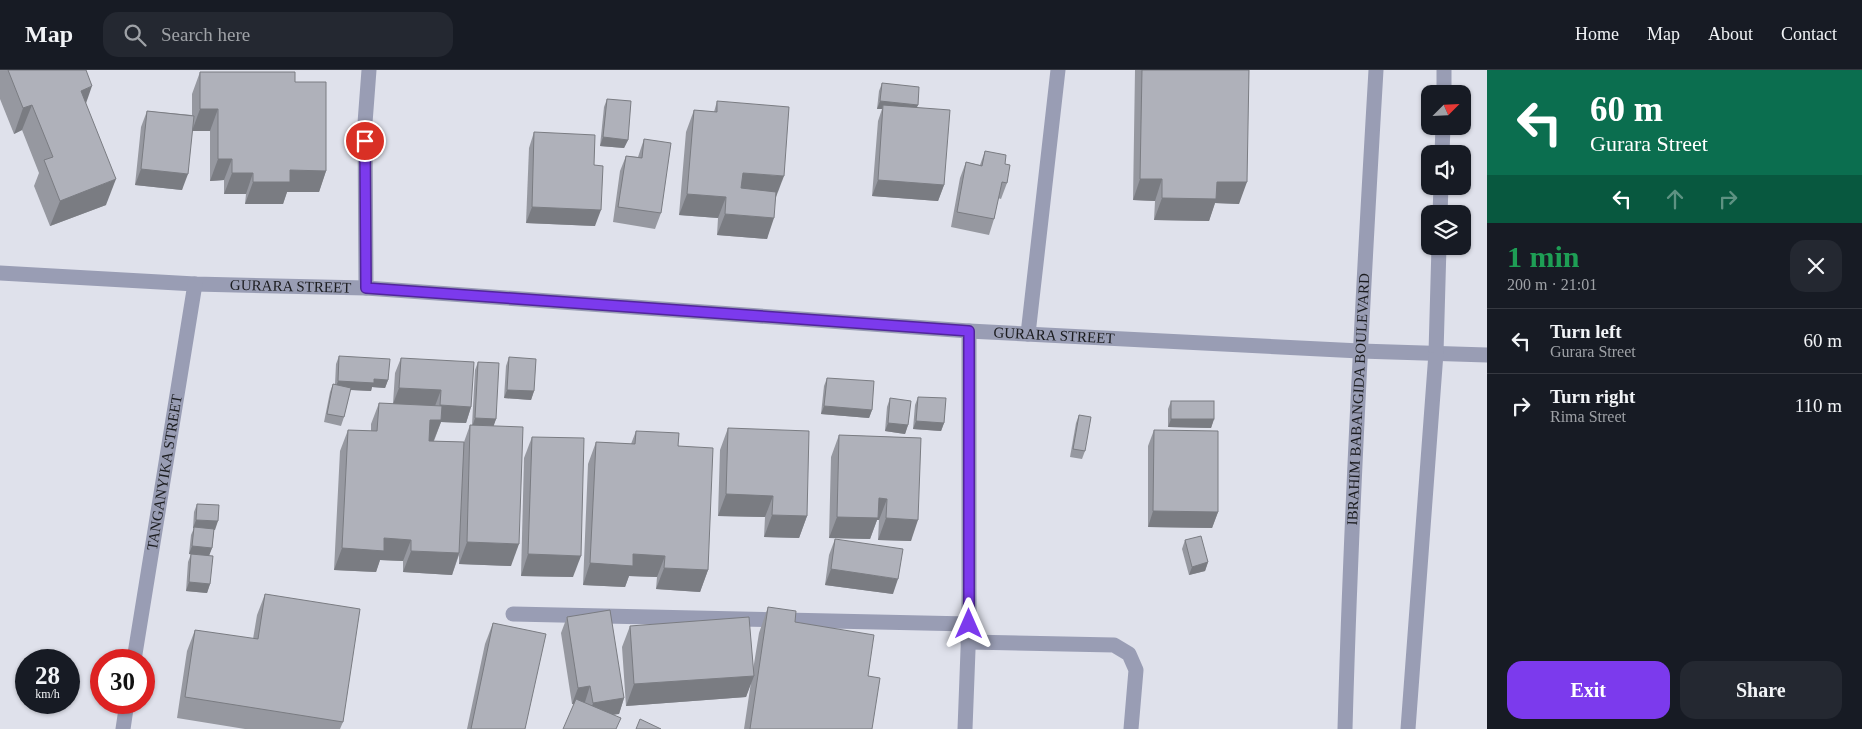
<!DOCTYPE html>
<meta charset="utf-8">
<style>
:root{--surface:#171b24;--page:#242831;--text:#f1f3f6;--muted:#9ea1a6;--line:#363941;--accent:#7c3aed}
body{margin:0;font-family:Georgia,serif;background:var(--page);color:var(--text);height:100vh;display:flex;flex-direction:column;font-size:19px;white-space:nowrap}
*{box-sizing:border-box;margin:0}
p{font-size:16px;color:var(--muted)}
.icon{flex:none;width:28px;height:28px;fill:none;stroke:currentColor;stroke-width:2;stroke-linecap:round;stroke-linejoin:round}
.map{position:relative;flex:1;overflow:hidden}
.sheet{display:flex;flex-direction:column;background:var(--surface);width:375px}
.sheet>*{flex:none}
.guide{background:#0b6e4f;color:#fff;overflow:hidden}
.needle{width:32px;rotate:66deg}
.controls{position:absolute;left:1421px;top:15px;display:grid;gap:10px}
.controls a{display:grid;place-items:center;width:50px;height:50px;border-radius:10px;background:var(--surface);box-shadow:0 1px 4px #0004;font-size:25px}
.speed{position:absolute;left:15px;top:579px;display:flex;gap:10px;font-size:25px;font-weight:700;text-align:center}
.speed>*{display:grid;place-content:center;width:65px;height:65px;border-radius:50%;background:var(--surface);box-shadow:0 1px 4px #0004;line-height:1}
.speed small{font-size:12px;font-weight:400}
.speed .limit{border:8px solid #d22;background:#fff;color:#111}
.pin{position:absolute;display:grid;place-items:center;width:42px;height:42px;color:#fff;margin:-21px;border:2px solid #fff;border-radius:50%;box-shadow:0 1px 5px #0007}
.me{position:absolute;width:55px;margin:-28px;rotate:0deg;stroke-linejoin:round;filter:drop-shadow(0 0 4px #0008)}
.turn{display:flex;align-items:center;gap:18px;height:105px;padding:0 20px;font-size:22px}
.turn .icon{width:65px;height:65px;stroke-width:2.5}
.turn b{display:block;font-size:35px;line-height:42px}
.lanes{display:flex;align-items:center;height:48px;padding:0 20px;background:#0003;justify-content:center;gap:25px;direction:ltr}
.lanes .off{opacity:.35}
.round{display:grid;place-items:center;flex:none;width:52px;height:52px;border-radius:15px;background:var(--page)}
.headline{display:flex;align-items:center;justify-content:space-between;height:85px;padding:0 20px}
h1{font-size:30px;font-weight:600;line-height:38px;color:#1e9e55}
.action{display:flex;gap:10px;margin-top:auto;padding:10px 20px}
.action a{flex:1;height:58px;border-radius:15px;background:var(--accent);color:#fff;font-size:20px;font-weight:600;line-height:58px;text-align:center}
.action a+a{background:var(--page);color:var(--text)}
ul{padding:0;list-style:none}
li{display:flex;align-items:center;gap:15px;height:65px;padding:0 20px;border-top:1px solid var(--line)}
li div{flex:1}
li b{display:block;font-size:19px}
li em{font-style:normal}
header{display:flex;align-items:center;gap:30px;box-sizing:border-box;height:70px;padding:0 25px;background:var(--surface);border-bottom:1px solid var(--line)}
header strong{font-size:24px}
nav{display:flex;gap:28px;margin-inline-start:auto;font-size:18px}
.search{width:350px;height:45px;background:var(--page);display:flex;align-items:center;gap:12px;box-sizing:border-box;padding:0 18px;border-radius:15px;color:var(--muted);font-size:19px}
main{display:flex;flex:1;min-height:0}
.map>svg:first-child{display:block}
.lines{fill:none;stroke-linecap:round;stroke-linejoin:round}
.service{stroke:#999db4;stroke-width:15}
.minor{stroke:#999db4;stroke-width:15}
.tertiary{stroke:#999db4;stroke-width:15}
.wall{fill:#9698a0}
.shaded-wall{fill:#7a7c82}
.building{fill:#afb1ba;stroke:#7a7c82}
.route-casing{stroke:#51269a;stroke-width:12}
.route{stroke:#7c3aed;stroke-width:9}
.labels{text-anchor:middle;stroke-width:4;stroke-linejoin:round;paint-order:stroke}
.street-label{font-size:15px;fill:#1b1c1f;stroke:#eceef8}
</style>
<header>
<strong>Map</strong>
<div class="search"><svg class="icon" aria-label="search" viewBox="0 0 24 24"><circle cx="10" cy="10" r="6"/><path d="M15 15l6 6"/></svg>Search here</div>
<nav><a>Home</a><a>Map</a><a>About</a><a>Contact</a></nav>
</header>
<main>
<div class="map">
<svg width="1487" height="659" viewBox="0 0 1487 659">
<rect width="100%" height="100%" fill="#dfe1eb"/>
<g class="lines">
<g class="service">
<path d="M1028 264 1058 0"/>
<path d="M968 572 1114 575 1129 584 1136 600 1131 659"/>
</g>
<g class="minor">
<path id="s1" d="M0 203 195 214 366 218 969 261 1360 281 1487 285"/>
<path d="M366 218 365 53 369 0"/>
<path d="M513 544 969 554"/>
<path id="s2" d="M134 590 195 214"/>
<path d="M123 659 127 632"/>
<path d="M965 659 969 554V261"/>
</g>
<g class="tertiary">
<path d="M1444 24V0"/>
<path d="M1442 84 1443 56"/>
<path d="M1440 144 1441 116"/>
<path id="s3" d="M1345 659C1351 439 1363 220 1376 0"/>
<path d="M1408 659 1436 283 1439 176"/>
</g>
</g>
<g class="wall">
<path d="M0 0H86V34L106 135 50 156 34 116 39 103 22 60 14 64 0 29Z"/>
<path d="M1135 0H1249L1239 134 1215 133 1209 151 1154 150 1155 131 1133 130Z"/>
<path d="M200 2 295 12 326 101 319 122H287L283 134H245L246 124H224V110L210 111V61H192L182 120 135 115 141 57 147 41 192 45V24Z"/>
<path d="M882 13 918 35 916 38 944 115 938 131 872 126 878 51 882 39H877L879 21Z"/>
<path d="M607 29 628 70 624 78 600 76 604 37Z"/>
<path d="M717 31 776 127 767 169 717 165 718 148 679 145 686 62 694 40 714 42Z"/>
<path d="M534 62 594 95 595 156 526 153 529 78Z"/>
<path d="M644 69 661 143 655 159 613 152 620 101 626 86 638 87Z"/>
<path d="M985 81 1005 94 1007 113 1001 129 998 128 994 149 989 165 951 157 960 108 966 92 980 95Z"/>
<path d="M339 286 388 310 385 318 372 317 371 321 350 320 344 347 341 356 324 352 330 322 333 314H335L336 294Z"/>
<path d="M509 287 534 321 531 330 504 328 506 296Z"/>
<path d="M401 288 471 337 466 353 441 352 434 371 464 372 470 355H472L475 300 478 292 496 349 493 356 511 496 459 494V485L452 505 403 502V491L380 490 376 502 334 500 340 381 348 360 371 361V354L379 333 393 334 395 303Z"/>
<path d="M827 308 872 340 869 348 821 344 824 316Z"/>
<path d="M918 327 944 353 941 361 913 359 915 335Z"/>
<path d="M890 328 908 355 905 364 885 361 887 337Z"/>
<path d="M1171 331 1214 349 1211 358 1168 357V339Z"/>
<path d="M1079 345 1085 381 1082 389 1070 387 1076 353Z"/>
<path d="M728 358 807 446 799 468 764 467 765 447 718 446 720 380Z"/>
<path d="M1154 360 1218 442 1212 458 1148 457V376Z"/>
<path d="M636 361 678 376 708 500 700 522 656 519 657 507 629 506 625 517 583 515 588 394 596 372 631 374Z"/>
<path d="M839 365 921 368 911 471 878 470 879 450H877L870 469 829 468 831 387Z"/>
<path d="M532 367 573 507 521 506 524 388Z"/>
<path d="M197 434 215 460H214L212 478 209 485 210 514 207 523 186 521 188 492 191 484H189L191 465 194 458H193L194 442Z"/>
<path d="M835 469 893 524 825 515 829 485Z"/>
<path d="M1185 470 1208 492 1205 501 1189 505 1182 479Z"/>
<path d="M265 524 343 652 340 659H245L177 648 187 581 195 560 253 569 257 545Z"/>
<path d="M768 537 795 552 868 606 872 659H744L751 612 746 627 626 636 622 577 630 556 753 600 759 563Z"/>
<path d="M567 547 624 628 619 644 572 634 561 563Z"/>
<path d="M493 553 525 659H467L485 574Z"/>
</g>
<g class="shaded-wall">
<path d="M92 16 83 42 81 21Z"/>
<path d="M880 31 918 35 914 43 883 35 882 39H877Z"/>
<path d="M32 35 22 60 14 64 23 38Z"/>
<path d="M200 39H218L210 61H192Z"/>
<path d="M603 67 628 70 624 78 600 76Z"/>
<path d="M218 89H232L224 110 210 111Z"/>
<path d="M141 99 188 104 182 120 135 115Z"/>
<path d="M290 100 326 101 319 122H287L283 134H245L253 112Z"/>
<path d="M232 103H253L246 124H224Z"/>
<path d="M743 103 784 106 776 127 735 124Z"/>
<path d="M116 109 106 135 50 156 60 131Z"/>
<path d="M1140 109H1162L1155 131 1133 130Z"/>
<path d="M878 110 944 115 938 131 872 126Z"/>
<path d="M1217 112H1247L1239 134 1215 133 1209 151 1154 150 1162 128Z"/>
<path d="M687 124 726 127 718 148 679 145Z"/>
<path d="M532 137 601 140 595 156 526 153Z"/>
<path d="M725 144 774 148 767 169 717 165Z"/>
<path d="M374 309 388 310 385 318 372 317 371 321 335 319 338 311Z"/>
<path d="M399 318 441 320 435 336 393 334Z"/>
<path d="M507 320 534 321 531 330 504 328Z"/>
<path d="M440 335 471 337 466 353 441 352 433 372 422 371 430 350Z"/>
<path d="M824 336 872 340 869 348 821 344Z"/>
<path d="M475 348 496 349 493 358 472 357Z"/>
<path d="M1171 349H1214L1211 358 1168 357Z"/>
<path d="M916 351 944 353 941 361 913 359Z"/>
<path d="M888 353 908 355 905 364 885 361Z"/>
<path d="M726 424 773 426 765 447 718 446Z"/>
<path d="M879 428 887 429 879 450H877L870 469 829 468 837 447Z"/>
<path d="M1153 441 1218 442 1212 458 1148 457Z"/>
<path d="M772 445 807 446 799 468 764 467Z"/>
<path d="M886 448 918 450 911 471 878 470Z"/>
<path d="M196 450 218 451 215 460 193 458Z"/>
<path d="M384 468 411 470 403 491 380 490 376 502 334 500 342 478Z"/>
<path d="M467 472 519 474 511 496 459 494Z"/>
<path d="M192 476 212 478 209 486 189 484Z"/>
<path d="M411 481 459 483 452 505 403 502Z"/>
<path d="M528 484 581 486 573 507 521 506Z"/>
<path d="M633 484 665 486 657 507 629 506 625 517 583 515 590 493Z"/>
<path d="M1208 492 1205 501 1189 505 1192 497Z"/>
<path d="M664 498 708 500 700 522 656 519Z"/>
<path d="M831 499 898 509 893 524 825 515Z"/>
<path d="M189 512 210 514 207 523 186 521Z"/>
<path d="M754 606 746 627 626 636 634 614Z"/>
<path d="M590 616 585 632 572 634 578 618Z"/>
<path d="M624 628 619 644 588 649 593 633Z"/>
</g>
<g class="building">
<path d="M8 0H86L92 16 81 21 116 109 60 131 44 90 53 87 32 35 23 38Z"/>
<path d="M1142 0H1249L1247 112H1217L1216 129 1162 128V109H1140Z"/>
<path d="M200 2H295V12H326V101L290 100V112H253V103H232V89H218V39H200Z"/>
<path d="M882 13 919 17 918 35 880 31Z"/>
<path d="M607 29 631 31 628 70 603 67Z"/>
<path d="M717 31 789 37 784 106 743 103 741 118 776 122 774 148 725 144 726 127 687 124 694 40 717 42Z"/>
<path d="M883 35 950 40 944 115 878 110Z"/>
<path d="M147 41 194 46 188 104 141 99Z"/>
<path d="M534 62 595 65 594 95 603 96 601 140 532 137Z"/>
<path d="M644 69 671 73 661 143 618 137 626 86 642 88Z"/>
<path d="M985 81 1006 85 1005 94 1010 95 1007 113 1002 112 994 149 957 142 966 92 982 96Z"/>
<path d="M339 286 390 289 388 310 374 309V313L338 311Z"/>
<path d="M509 287 536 289 534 321 507 320Z"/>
<path d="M401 288 474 292 471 337 440 335 441 320 399 318Z"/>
<path d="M478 292 499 293 496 349 475 348Z"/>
<path d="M827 308 874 311 872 340 824 336Z"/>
<path d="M333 314 351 318 344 347 327 344Z"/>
<path d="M918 327 946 328 944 353 916 351Z"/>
<path d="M890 328 911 331 908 355 888 353Z"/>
<rect x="1171" y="331" width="43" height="18"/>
<path d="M379 333 442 336 441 350H430L429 371 464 372 459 483 411 481V470L384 468V481L342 478 348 360 377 361Z"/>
<path d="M1079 345 1091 347 1085 381 1073 379Z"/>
<path d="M470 355 523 357 519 474 467 472Z"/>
<path d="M728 358 809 361 807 446 772 445 773 426 726 424Z"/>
<path d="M1154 360 1218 361V442L1153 441Z"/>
<path d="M636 361 679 363 678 376 713 378 708 500 664 498 665 486 633 484V496L590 493 596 372 635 374Z"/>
<path d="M839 365 921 368 918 450 886 448 887 429 879 428 878 448 837 447Z"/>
<path d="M532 367 584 368 581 486 528 484Z"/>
<path d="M197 434 219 435 218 451 196 450Z"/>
<path d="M194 457 214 459 212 478 192 476Z"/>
<path d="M1201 466 1208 492 1192 497 1185 470Z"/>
<path d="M835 469 903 479 898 509 831 499Z"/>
<path d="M191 484 213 486 210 514 189 512Z"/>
<path d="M265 524 360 539 343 652 185 627 195 560 258 569Z"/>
<path d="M768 537 796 541 795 552 874 565 868 606 880 608 872 659H750Z"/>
<path d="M610 540 624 628 593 633 590 616 578 618 567 547Z"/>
<path d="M749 547 754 606 634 614 630 556Z"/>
<path d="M493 553 546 564 525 659H471Z"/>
<path d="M576 629 621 648 616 659H563Z"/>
<path d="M640 649 661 659H636Z"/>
</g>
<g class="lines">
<g class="route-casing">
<path id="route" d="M365 71 366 218 969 261V554"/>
</g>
<use href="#route" class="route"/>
</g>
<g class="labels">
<g class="street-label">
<text dy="5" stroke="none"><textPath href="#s1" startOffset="291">GURARA STREET</textPath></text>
<text dy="5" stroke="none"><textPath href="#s1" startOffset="1056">GURARA STREET</textPath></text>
<text dy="5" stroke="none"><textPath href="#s3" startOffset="330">IBRAHIM BABANGIDA BOULEVARD</textPath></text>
<text dy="5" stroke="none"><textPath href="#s2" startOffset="190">TANGANYIKA STREET</textPath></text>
</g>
</g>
</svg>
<div class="controls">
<a><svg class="needle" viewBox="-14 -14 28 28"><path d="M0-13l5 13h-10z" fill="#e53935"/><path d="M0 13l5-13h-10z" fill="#9ea1a6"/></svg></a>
<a><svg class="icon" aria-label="sound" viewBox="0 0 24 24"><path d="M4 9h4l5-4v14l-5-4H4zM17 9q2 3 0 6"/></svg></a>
<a><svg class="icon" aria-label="layers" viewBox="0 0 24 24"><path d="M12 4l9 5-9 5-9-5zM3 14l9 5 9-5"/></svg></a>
</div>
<div class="speed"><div>28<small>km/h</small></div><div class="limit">30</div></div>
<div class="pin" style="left:365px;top:71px;background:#d93025"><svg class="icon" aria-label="arrive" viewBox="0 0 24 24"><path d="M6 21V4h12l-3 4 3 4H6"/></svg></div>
<svg class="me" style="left:969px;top:554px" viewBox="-20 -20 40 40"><path d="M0-17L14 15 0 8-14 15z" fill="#7c3aed" stroke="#fff" stroke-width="4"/></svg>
</div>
<section class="sheet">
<div class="guide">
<div class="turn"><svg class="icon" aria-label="left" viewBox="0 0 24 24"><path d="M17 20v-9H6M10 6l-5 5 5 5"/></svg><div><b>60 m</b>Gurara Street</div></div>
<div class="lanes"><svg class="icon" aria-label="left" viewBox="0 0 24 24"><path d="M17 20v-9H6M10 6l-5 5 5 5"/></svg><svg class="icon off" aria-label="ahead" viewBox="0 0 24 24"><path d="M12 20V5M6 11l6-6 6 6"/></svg><svg class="icon off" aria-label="right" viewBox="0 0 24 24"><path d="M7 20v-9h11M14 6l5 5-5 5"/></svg></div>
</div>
<div class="headline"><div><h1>1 min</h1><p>200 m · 21:01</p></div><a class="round"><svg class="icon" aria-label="close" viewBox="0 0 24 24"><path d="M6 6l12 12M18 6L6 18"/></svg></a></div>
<ul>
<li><svg class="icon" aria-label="left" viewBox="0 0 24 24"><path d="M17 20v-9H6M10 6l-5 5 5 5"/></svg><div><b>Turn left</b><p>Gurara Street</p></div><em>60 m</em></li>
<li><svg class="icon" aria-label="right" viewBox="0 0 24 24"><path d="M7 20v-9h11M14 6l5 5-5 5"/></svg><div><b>Turn right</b><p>Rima Street</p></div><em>110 m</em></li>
</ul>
<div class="action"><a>Exit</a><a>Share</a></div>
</section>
</main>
